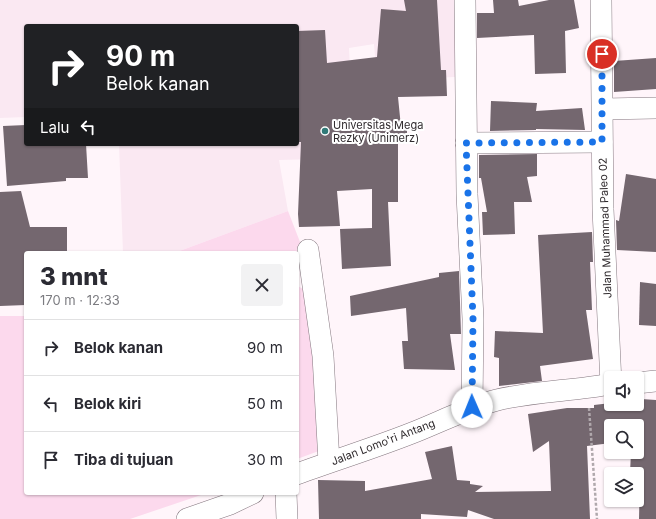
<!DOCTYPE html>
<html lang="id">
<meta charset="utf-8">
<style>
:root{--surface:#fff;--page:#f2f2f3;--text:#2b2b33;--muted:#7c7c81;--line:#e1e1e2}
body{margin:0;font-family:Inter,sans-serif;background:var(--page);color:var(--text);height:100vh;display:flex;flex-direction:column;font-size:15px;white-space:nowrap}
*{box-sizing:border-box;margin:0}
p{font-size:13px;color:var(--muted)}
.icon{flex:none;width:22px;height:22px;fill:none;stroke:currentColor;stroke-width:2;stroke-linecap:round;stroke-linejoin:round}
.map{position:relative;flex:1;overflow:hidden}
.details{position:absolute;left:24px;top:251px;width:275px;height:244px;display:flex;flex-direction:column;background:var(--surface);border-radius:4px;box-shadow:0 1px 3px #0004}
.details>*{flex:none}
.hud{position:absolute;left:24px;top:24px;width:275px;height:122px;border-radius:4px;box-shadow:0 1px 3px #0004;background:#202124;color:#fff;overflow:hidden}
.buttons{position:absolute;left:604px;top:371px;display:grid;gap:8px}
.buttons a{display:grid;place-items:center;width:40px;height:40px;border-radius:4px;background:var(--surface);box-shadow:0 1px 3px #0004;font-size:20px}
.pin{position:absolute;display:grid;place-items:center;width:34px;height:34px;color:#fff;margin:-17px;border:2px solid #fff;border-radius:50%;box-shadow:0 1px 4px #0007}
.me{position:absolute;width:44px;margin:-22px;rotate:359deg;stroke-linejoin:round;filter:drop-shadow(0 0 3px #0008)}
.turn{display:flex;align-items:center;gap:14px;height:84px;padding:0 16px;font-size:18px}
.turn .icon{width:52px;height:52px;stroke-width:2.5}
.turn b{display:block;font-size:28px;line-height:34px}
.then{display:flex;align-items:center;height:38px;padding:0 16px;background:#0003;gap:8px;font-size:15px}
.round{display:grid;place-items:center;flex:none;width:42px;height:42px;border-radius:4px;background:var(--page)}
.head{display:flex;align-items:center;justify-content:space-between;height:68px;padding:0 16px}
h1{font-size:24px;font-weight:800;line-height:30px}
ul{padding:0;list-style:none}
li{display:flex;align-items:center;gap:12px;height:56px;padding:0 16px;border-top:1px solid var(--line)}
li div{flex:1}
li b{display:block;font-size:15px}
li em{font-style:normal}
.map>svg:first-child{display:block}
.built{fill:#fae8f2}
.green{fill:#fcd9ed}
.building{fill:#74676f}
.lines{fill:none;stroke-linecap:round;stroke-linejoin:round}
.street-casing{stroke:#84777f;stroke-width:22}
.path{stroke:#b0a8ac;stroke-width:2.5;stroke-dasharray:3 2;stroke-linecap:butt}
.street{stroke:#fff;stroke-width:21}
.route{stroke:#1a73e8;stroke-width:7;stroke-dasharray:0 12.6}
.poi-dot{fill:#317a78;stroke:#fff;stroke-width:1.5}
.labels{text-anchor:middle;stroke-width:4;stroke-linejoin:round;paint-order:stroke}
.poi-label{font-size:11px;fill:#302b2e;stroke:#fff;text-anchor:start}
.street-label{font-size:11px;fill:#302b2e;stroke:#fff}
</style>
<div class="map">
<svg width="656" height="519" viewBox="0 0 656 519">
<rect width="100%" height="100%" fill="#fff5fa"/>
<path class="built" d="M0 0H470L473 76 377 81 374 44 349 48 354 158 279 160 288 211 174 253H123L119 144H297V26H26V117L0 118Z"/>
<g class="green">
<path d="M288 211 300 242 298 286 317 298 327 448 297 459V253H174Z"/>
<path d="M0 316H26V493H207L130 519H0Z"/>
</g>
<g class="building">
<path d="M404 0H437L441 70H446L447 96 398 97 401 127 407 128V143L398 142V202H388L391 266 342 269 340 229 372 228V189L337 191 340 226 299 227 298 214 301 142H297V31L325 30 327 63 377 57 381 9 406 11Z"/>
<path d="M493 0H518L519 6 549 0H574L579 28 565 31 566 73 535 74 534 35 477 38V13H494Z"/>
<path d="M656 58V89L614 92V61Z"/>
<path d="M491 101 537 103 536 111 582 108 585 130 536 129V130L490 131Z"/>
<path d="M26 125V144H86L88 178H66V181L7 186 3 126Z"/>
<path d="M537 154V176L527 177 532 202H514L515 234 483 235 482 212H487L481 178H479V155Z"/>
<path d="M626 174 656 179V252L617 250 616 220 619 221Z"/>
<path d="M21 191 30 227H67V253H26V305L0 306V192Z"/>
<path d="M592 232 593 262H590L592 310H586L593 359 540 366 542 381 499 386V358L494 357 495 331 543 333 538 235Z"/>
<path d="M459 271 461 334H450L455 370 404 369 402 341H408L406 308 351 316 350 296 439 277V273Z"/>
<path d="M640 282 656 284V326L639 325Z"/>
<path d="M641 399 656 400V519H639L640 474 630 473 631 452H637V426H611V443L587 446 590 519H494L468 510 467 517 421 514V519H319L318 480 365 481V491L432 479 425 452 452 446 457 480 470 481V484L483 486 475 492 551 491 549 441 533 452 528 414 567 408H594V405L611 403 637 404V400Z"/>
</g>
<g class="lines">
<g class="street-casing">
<g id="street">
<path d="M465 0 467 194 473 319 472 407"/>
<path d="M601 0 603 209 611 384"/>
<path d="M603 109 656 108"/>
<path d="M466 143 602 142"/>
<path d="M308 250 323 356 329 462"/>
<path d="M637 383 656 381"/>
<path d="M297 474C335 460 374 448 412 433 440 422 467 408 497 400 534 391 573 391 611 384"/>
<path d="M286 493 287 519"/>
<path d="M187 519 230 504 253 493"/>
</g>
</g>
<path class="path" d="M589 408 597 519"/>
<use href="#street" class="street"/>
</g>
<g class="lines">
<path class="route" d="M472 407 473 319 466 143 602 142V54"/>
</g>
<circle class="poi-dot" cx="325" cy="131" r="4"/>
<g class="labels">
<g class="poi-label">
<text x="333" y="129">Universitas Mega<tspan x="333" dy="13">Rezky (Unimerz)</tspan></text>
</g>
<g class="street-label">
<text transform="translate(605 228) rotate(-92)" y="4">Jalan Muhammad Paleo 02</text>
<text transform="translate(383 442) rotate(-21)" y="4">Jalan Lomo'ri Antang</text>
</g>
</g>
</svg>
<div class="buttons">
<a><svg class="icon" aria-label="sound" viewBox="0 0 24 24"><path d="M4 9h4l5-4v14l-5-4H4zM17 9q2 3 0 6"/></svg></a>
<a><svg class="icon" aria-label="search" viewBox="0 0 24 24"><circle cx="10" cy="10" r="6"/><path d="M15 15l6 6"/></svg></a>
<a><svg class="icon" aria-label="layers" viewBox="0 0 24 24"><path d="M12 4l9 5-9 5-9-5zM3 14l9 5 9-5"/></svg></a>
</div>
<div class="pin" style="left:602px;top:54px;background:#d93025"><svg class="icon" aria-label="arrive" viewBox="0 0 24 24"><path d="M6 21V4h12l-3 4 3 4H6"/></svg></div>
<svg class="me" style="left:472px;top:407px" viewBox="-20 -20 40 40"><circle r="19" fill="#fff"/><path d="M0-13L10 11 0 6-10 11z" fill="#1a73e8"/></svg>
<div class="hud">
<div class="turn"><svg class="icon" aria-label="right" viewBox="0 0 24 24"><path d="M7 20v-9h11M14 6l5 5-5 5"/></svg><div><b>90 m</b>Belok kanan</div></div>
<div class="then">Lalu<svg class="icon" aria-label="left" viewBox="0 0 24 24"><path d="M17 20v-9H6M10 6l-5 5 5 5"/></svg></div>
</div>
<section class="details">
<div class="head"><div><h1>3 mnt</h1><p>170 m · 12:33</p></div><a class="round"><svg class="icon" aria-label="close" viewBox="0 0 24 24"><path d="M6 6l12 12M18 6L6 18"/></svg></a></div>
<ul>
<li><svg class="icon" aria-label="right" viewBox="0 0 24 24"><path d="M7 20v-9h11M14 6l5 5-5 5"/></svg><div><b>Belok kanan</b></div><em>90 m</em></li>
<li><svg class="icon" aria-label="left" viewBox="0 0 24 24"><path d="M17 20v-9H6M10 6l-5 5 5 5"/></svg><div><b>Belok kiri</b></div><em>50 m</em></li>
<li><svg class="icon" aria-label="arrive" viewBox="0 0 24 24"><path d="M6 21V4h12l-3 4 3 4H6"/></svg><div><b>Tiba di tujuan</b></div><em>30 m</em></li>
</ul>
</section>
</div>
